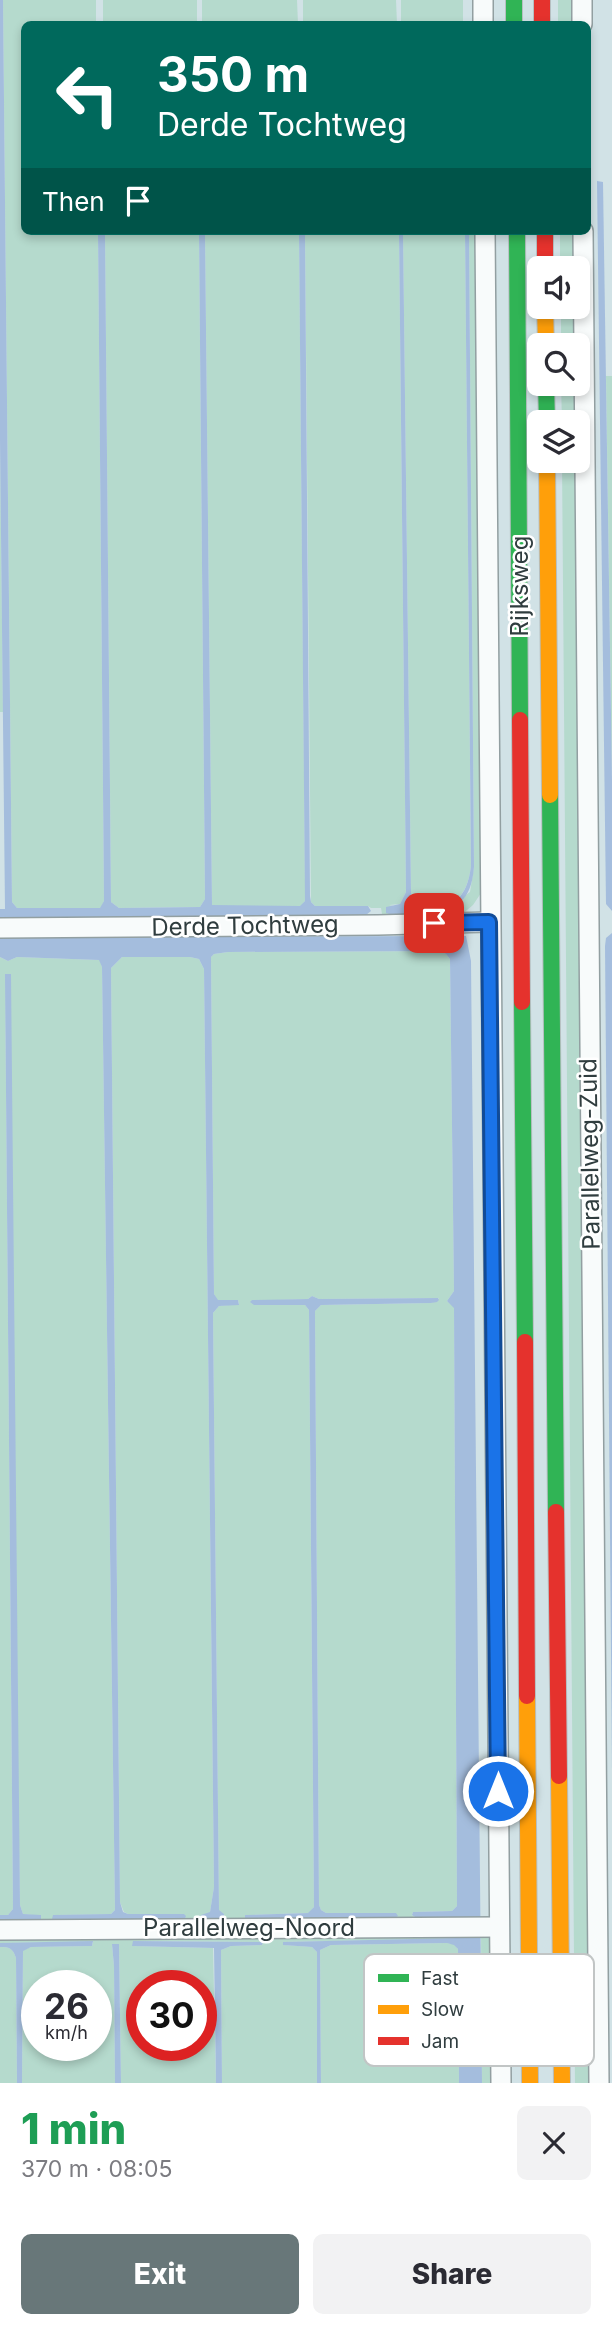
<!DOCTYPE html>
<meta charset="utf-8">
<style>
:root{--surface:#fff;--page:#f2f2f3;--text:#2b2b33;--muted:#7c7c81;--accent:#687779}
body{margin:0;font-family:Inter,sans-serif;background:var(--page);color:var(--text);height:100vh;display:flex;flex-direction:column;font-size:26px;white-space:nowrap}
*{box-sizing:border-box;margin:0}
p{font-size:23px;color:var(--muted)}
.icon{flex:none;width:38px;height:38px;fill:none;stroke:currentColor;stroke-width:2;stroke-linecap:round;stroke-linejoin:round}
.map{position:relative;height:2083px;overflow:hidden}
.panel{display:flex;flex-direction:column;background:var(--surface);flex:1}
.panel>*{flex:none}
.banner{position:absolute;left:21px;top:21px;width:570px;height:214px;border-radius:10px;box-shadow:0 4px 10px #0003;background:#00695c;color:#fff;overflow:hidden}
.fabs{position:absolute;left:527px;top:256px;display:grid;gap:14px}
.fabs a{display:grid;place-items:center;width:63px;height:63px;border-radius:10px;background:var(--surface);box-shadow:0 4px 10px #0003;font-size:35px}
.speed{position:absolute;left:21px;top:1970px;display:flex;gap:14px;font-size:35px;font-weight:700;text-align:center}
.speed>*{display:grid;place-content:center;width:91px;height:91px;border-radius:50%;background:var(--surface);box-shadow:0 4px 10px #0003;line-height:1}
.speed small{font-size:18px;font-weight:400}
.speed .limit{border:10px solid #d22;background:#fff;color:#111}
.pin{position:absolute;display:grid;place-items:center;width:60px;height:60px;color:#fff;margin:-30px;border-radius:14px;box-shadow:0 4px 10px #0006}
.me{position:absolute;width:77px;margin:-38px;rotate:0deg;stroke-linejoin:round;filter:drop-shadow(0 0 5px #0008)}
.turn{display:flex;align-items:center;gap:24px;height:147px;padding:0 21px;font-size:32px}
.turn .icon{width:91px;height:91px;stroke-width:2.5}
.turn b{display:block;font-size:49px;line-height:60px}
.then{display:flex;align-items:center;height:66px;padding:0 21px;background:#0003;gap:14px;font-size:26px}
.round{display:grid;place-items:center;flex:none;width:74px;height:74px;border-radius:10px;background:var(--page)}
.summary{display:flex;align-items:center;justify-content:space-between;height:119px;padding:0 21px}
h1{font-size:42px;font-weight:800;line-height:52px;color:#1e9e55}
.cta{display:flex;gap:14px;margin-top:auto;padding:14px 21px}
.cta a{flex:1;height:80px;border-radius:10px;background:var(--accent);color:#fff;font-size:28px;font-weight:800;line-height:80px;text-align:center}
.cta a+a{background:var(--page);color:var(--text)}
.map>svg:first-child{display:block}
.green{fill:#b5dacd;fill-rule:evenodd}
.water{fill:#a4bddd}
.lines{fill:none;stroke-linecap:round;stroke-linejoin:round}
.street-casing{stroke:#929fa1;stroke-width:22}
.fast-casing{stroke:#b6bfc1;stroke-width:18}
.slow-casing{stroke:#b6bfc1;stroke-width:18}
.jam-casing{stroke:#b6bfc1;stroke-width:18}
.street{stroke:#f8fbfb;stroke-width:19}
.fast{stroke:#30b455;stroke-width:16}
.slow{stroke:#ff9f0a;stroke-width:16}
.jam{stroke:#e5322d;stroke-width:16}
.route-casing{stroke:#114b97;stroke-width:18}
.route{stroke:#1a73e8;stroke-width:12}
.labels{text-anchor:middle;stroke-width:5;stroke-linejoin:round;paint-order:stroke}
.street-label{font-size:24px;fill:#303d3f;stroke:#fff}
.key{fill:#fff;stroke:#c1c5c5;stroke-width:2}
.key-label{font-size:19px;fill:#303d3f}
</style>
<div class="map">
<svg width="612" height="2083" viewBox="0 0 612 2083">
<rect width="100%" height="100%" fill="#d1e2e6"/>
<g class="green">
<path d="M3 0H96V24H24V231H98L104 901 101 908H17L12 902Z"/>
<rect x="103" y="0" width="94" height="24"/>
<path d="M202 0H297L298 24H202Z"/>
<path d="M303 0H396L397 24H303Z"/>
<rect x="401" y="0" width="62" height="24"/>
<rect x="558" y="0" width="18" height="24"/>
<path d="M105 231H199L205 899 200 907 119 908 111 902Z"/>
<path d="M205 231H299L305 882V901L301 906H212Z"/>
<path d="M305 231H399L406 892 400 904 389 905 425 913 441 912 470 892 474 867 469 231H479L483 890 473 905 460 916 385 917 382 914 381 908H371L368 906H315L311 902Z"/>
<path d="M403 231H465L471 866C466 904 450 907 417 906L412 900 411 892Z"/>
<path d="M560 231H577L592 2083H575L562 460H578V422H562L561 383H578V345H561V306H578V268H560Z"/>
<path d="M606 376H612V781Z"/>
<path d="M0 440 3 712H0Z"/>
<path d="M228 952 440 951 446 954 450 959 454 1291 447 1301 454 1307 457 1906 452 1911 413 1912 412 1915 415 1917H459L462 1922 0 1926V1920H40L41 1916 23 1914 20 1905 5 974 13 1909 8 1915H0V957L8 961 17 957 100 960 102 967 115 1910 111 1914 53 1915 184 1914H128L124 1912 120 1902 111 968 122 957H190L199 959 204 969 214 1887 210 1912 224 1914 219 1911 213 1313 219 1306 239 1304 238 1300H217L214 1294 211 957 214 954ZM312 1296 319 1299 438 1298 439 1299 431 1303 321 1305 315 1311 319 1905 321 1910 326 1913H396L245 1915 309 1913 314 1907 309 1310 305 1305 250 1301 308 1299Z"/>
<path d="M462 1932 456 1938 436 1939 284 1942V1945L312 1947 317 1952V2083H222L221 1950 231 1946 262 1945 263 1942 134 1941 133 1946 213 1948 216 2083H121L119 1944H112L114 1966 115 2083H22L23 1950 31 1947 92 1946 93 1942 0 1943V1933ZM37 1986H96V2046H37ZM142 1986H201V2046H142Z"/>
<path d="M481 1934 490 1939 493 2083H482Z"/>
<path d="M447 1943 454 1944 458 1949 459 2083H321L320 1950 331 1945Z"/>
<path d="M0 1947C9 1947 13 1948 16 1958L17 2083H0Z"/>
</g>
<g class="water">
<path d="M0 0H3L12 902 17 908H100L104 901 98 231H105L111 902 119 908 200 907 205 899 199 231H205L212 905 300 906 305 901 299 231H305L310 896 311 902 315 906H368L371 911 366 915 0 918V909H5L0 440Z"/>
<path d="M597 181 603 182 612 781V911L606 904Z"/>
<path d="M399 231H403L411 892 412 900 417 906C451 907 466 904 471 866L465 231H469L474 867C471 902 457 910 424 914 412 915 398 917 386 913V907L400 904 406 892Z"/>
<path d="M612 933V1770L605 946 606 938Z"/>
<path d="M466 936 471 961 482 2083H459L458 1949 454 1945 447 1943 331 1945 320 1950 321 2083H317V1952L312 1947 283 1945V1942L456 1938 462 1922 458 1917H415L412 1915 413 1912 452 1911 457 1906 454 1308 447 1301 454 1291 450 959 446 954 440 951 228 952 214 954 211 957 214 1294 218 1300H238L239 1305 219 1306 213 1313 219 1910 224 1914V1918H202L201 1915 210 1912 214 1887 204 969 199 959 190 957H122L111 968 120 1902 123 1912 128 1914H184L186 1916 185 1918 180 1919H52L53 1915 111 1914 115 1910 102 967 99 960 17 957 8 961 0 957V937Z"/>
<path d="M5 974H11L20 1905 23 1914 41 1915V1920H0V1915H8L13 1909Z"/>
<path d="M312 1296 319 1299 438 1298 439 1300 437 1302 431 1303 321 1305 315 1311 319 1905 321 1910 326 1913H396L398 1916 393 1919H245V1915L308 1913 314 1907 309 1310 305 1305H254L250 1302 252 1300 308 1299Z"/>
<path d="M93 1941 92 1946 31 1947 23 1951 22 2083H17L16 1958C13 1948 9 1947 0 1947V1943Z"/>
<path d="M133 1941 263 1942 262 1945 231 1946 221 1950 222 2083H216L214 1948 132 1946Z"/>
<path d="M112 1944H119L121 2083H115L114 1966Z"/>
</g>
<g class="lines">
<g class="street-casing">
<g id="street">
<path d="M483 0V24"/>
<path d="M582 0V24"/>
<path d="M485 231 501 2083"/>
<path d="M583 231 599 2083"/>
<path d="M0 928 378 925 489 922"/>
<path d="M0 1930 499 1927"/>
</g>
</g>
<g class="fast-casing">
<g id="fast">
<path d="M514 0V24"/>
<path d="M517 231 520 720"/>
<path d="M546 383 547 422"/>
<path d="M550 795 556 1512"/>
<path d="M522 1002 525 1342"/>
</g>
</g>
<g class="slow-casing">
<g id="slow">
<path d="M545 306 546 345"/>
<path d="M547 460 550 795"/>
<path d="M527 1696 530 2083"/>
<path d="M559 1776 562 2083"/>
</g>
</g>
<g class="jam-casing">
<g id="jam">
<path d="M542 0V24"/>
<path d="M545 231V268"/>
<path d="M520 720 522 1002"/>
<path d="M525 1342 527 1696"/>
<path d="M556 1512 559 1776"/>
</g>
</g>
<use href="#street" class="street"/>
<use href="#fast" class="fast"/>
<use href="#slow" class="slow"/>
<use href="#jam" class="jam"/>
</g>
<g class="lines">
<g class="route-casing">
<path id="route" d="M434 923 489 922 498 1791"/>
</g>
<use href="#route" class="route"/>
</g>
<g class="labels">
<g class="street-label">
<text transform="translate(520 586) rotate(-90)" y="8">Rijksweg</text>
<text transform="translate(245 926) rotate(-1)" y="8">Derde Tochtweg</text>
<text transform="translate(590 1154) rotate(-91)" y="8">Parallelweg-Zuid</text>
<text x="249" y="1936">Parallelweg-Noord</text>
</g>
</g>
<rect x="364" y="1954" width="230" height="112" rx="10" class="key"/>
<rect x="378" y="1974" width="31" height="8" fill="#30b455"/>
<rect x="378" y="2005" width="31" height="9" fill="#ff9f0a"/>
<rect x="378" y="2037" width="31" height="8" fill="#e5322d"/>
<g class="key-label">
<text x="421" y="1985">Fast</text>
<text x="421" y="2016">Slow</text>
<text x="421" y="2048">Jam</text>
</g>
</svg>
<div class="fabs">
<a><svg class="icon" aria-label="sound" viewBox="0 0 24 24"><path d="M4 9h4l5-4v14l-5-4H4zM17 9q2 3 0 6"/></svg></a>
<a><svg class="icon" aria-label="search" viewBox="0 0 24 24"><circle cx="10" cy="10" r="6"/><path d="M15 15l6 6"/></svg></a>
<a><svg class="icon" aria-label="layers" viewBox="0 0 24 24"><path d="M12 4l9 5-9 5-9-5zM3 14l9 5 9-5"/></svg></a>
</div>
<div class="speed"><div>26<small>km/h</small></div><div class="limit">30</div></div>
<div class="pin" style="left:434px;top:923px;background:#d93025"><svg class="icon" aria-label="arrive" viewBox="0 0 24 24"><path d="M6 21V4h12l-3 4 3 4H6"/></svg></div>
<svg class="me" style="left:498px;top:1791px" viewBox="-20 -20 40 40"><circle r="17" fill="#1a73e8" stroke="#fff" stroke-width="3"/><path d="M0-11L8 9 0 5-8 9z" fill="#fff"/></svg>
<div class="banner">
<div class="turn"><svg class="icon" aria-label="left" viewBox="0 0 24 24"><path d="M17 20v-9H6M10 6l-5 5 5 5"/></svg><div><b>350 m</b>Derde Tochtweg</div></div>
<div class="then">Then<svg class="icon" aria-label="arrive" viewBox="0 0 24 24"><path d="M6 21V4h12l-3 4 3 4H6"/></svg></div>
</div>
</div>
<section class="panel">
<div class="summary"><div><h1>1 min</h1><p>370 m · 08:05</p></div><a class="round"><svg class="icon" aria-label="close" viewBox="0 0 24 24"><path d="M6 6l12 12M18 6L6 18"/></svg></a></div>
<div class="cta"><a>Exit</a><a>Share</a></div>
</section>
